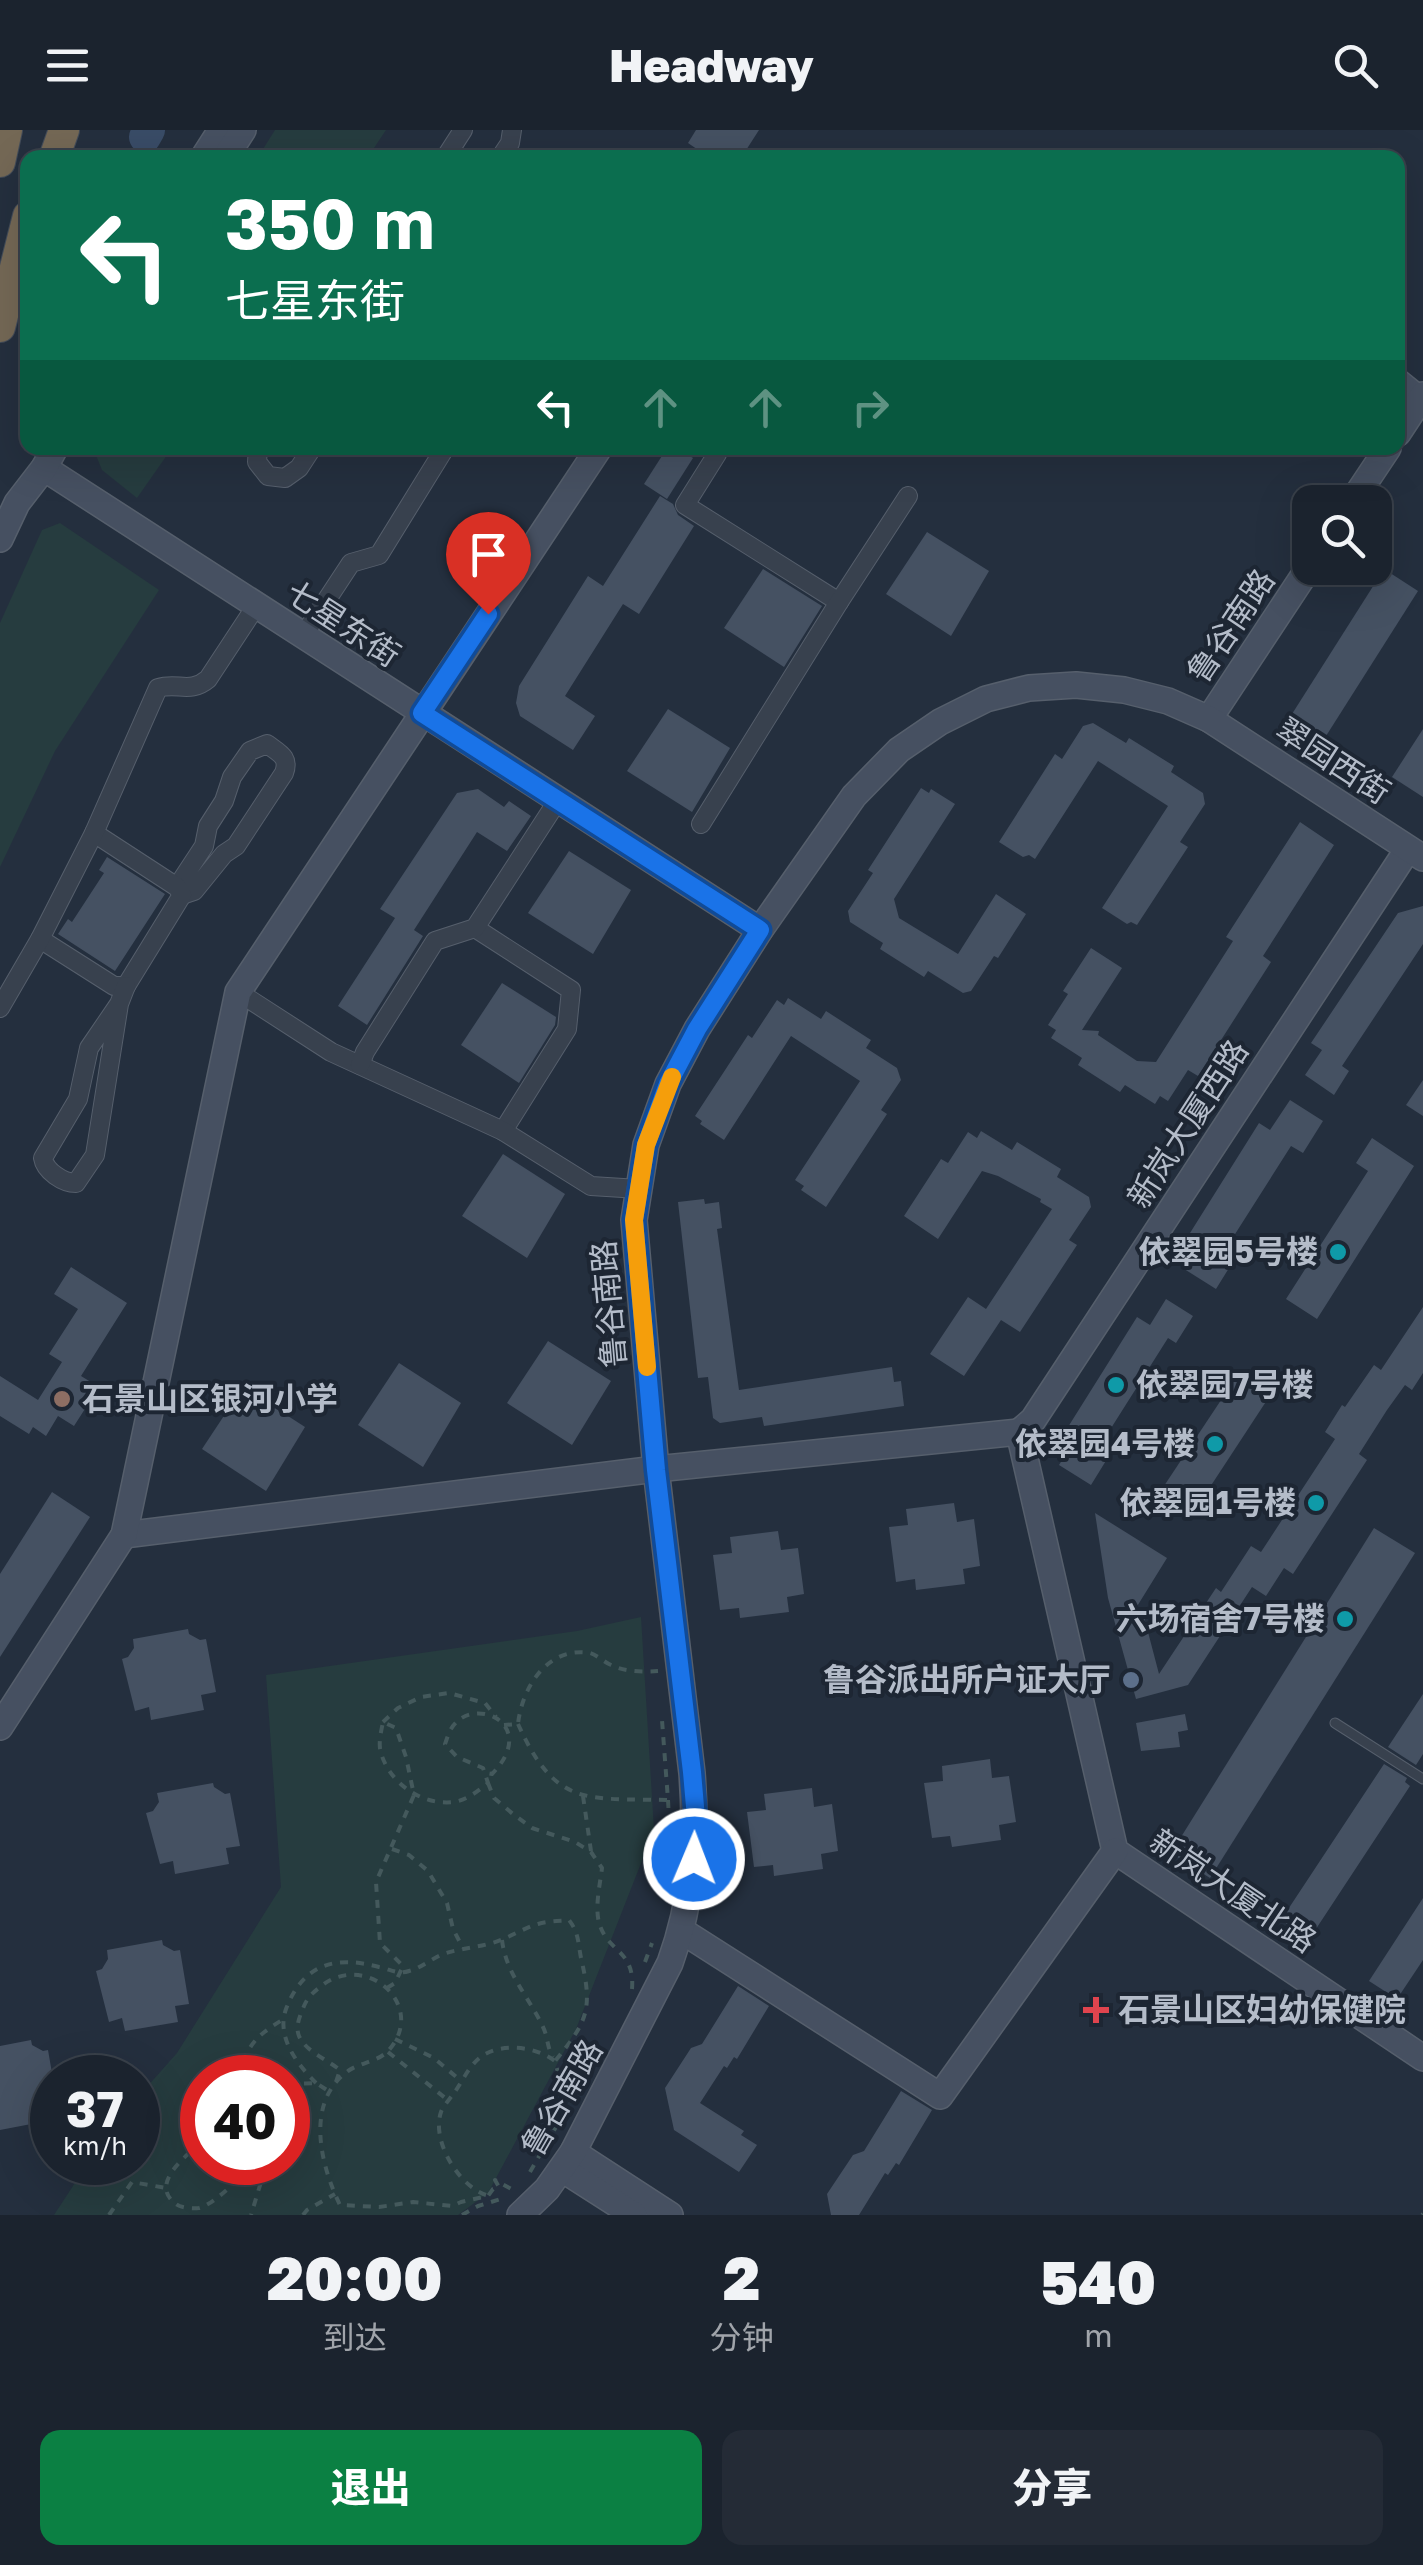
<!DOCTYPE html>
<html lang="zh">
<meta charset="utf-8">
<style>
:root{--surface:#1b232e;--page:#242b36;--text:#f1f3f6;--muted:#a0a4aa;--line:#39404a;--accent:#0b8043}
body{margin:0;font-family:"Golos Text","Noto Sans SC",sans-serif;background:var(--page);color:var(--text);height:100vh;display:flex;flex-direction:column;font-size:38px;white-space:nowrap}
*{box-sizing:border-box;margin:0}
p{font-size:32px;color:var(--muted)}
.icon{flex:none;width:55px;height:55px;fill:none;stroke:currentColor;stroke-width:2;stroke-linecap:round;stroke-linejoin:round}
.map{position:relative;height:2085px;overflow:hidden}
.details{display:flex;flex-direction:column;background:var(--surface);flex:1}
.details>*{flex:none}
.guide{position:absolute;left:20px;top:20px;width:1385px;height:305px;border-radius:20px;box-shadow:0 10px 40px #0002,0 0 0 2px var(--line);background:#0b6e4f;color:#fff;overflow:hidden}
.buttons{position:absolute;left:1292px;top:355px;display:grid;gap:20px}
.buttons a{display:grid;place-items:center;width:100px;height:100px;border-radius:20px;background:var(--surface);box-shadow:0 10px 40px #0002,0 0 0 2px var(--line);font-size:50px}
.speed{position:absolute;left:30px;top:1925px;display:flex;gap:20px;font-size:50px;font-weight:700;text-align:center}
.speed>*{display:grid;place-content:center;width:130px;height:130px;border-radius:50%;background:var(--surface);box-shadow:0 10px 40px #0002,0 0 0 2px var(--line);line-height:1}
.speed small{font-size:25px;font-weight:400}
.speed .limit{border:15px solid #d22;background:#fff;color:#111}
.pin{position:absolute;display:grid;place-items:center;width:85px;height:85px;color:#fff;margin:-102px -42px;border-radius:50% 50% 50% 0;rotate:-45deg;box-shadow:0 0 10px #0007}
.pin .icon{rotate:45deg}
.me{position:absolute;width:110px;margin:-55px;rotate:1deg;stroke-linejoin:round;filter:drop-shadow(0 0 8px #0008)}
.turn{display:flex;align-items:center;gap:35px;height:210px;padding:0 40px;font-size:45px}
.turn .icon{width:130px;height:130px;stroke-width:2.5}
.turn b{display:block;font-size:70px;line-height:85px}
.lanes{display:flex;align-items:center;height:95px;padding:0 40px;background:#0003;justify-content:center;gap:50px;direction:ltr}
.lanes .off{opacity:.35}
.eta{display:flex;justify-content:space-evenly;align-items:center;height:170px;text-align:center}
.eta b{font-size:60px;font-weight:800;line-height:70px}
.cta{display:flex;gap:20px;margin-top:auto;padding:20px 40px}
.cta a{flex:1;height:115px;border-radius:20px;background:var(--accent);color:#fff;font-size:40px;font-weight:800;line-height:115px;text-align:center}
.cta a+a{background:var(--page);color:var(--text)}
header{display:flex;justify-content:space-between;align-items:center;height:130px;padding:0 40px;background:var(--surface);font-size:45px;font-weight:800}
.map>svg:first-child{display:block}
.green{fill:#263c3f;fill-rule:evenodd}
.lines{fill:none;stroke-linecap:round;stroke-linejoin:round}
.river{stroke:#394c67;stroke-width:32}
.building{fill:#455162}
.lane-casing{stroke:#565f6c;stroke-width:11}
.street-casing{stroke:#565f6c;stroke-width:20}
.secondary-casing{stroke:#565f6c;stroke-width:28}
.highway-casing{stroke:#434c59;stroke-width:32}
.path{stroke:#44595c;stroke-width:4;stroke-dasharray:8 8;stroke-linecap:butt}
.lane{stroke:#38414e;stroke-width:9}
.street{stroke:#38414e;stroke-width:18}
.secondary{stroke:#465061;stroke-width:25}
.highway{stroke:#746855;stroke-width:30}
.route-casing{stroke:#114b97;stroke-width:25}
.route{stroke:#1a73e8;stroke-width:18}
.slow{stroke:#f59e0b;stroke-width:18}
.culture-dot{fill:#0f9aa8;stroke:#1d2633;stroke-width:4}
.education-dot{fill:#8d6e63;stroke:#1d2633;stroke-width:4}
.service-dot{fill:#5c6f8a;stroke:#1d2633;stroke-width:4}
.health-dot{fill:#e0444e;stroke:#1d2633;stroke-width:4}
.labels{text-anchor:middle;stroke-width:8;stroke-linejoin:round;paint-order:stroke}
.street-label{font-size:32px;fill:#b4bcc9;stroke:#1d2633}
.poi-label{font-size:32px;font-weight:bold;fill:#b4bcc9;stroke:#1d2633;text-anchor:end}
</style>
<header><svg class="icon" aria-label="menu" viewBox="0 0 24 24"><path d="M4 6h16M4 12h16M4 18h16"/></svg>Headway<svg class="icon" aria-label="search" viewBox="0 0 24 24"><circle cx="10" cy="10" r="6"/><path d="M15 15l6 6"/></svg></header>
<div class="map">
<svg width="1423" height="2085" viewBox="0 0 1423 2085">
<rect width="100%" height="100%" fill="#242f3e"/>
<g class="green">
<path d="M275 0H386L368 27H258Z"/>
<path d="M93 318H172L137 368 102 340Z"/>
<path d="M60 393 159 460 55 621 0 737V493L42 400Z"/>
<path d="M641 1487 654 1700 576 1899 488 2063 458 2085H54L88 2033 138 2032V1967L177 1923 281 1757 266 1545 577 1501ZM202 1948H288V2032H202Z"/>
</g>
<g class="lines">
<path class="river" d="M145 7 149 0"/>
</g>
<g class="building">
<path d="M696 0H759L741 28H710L688 13Z"/>
<path d="M667 318H677L693 328 667 369 644 354Z"/>
<path d="M660 366 673 374 678 385 694 396 639 484 623 474 565 566 595 586 573 620 520 586 516 573 519 556 588 446 603 456Z"/>
<path d="M927 402 989 441 951 506 886 464Z"/>
<path d="M763 439 822 476 784 537 724 498Z"/>
<path d="M1384 439 1418 461 1326 606 1292 584Z"/>
<path d="M668 579 730 618 692 682 627 641Z"/>
<path d="M1093 593 1126 613 1129 608 1174 636 1171 642 1203 663 1205 674 1180 712 1188 717 1137 795 1131 792 1127 794 1102 778 1168 676 1098 631 1035 729 1029 725 1023 727 999 712 1055 624 1062 629 1083 596Z"/>
<path d="M1423 599V667L1392 647Z"/>
<path d="M921 658 929 663 931 659 955 674 894 769 899 788 958 824 996 764 1026 784 998 828 994 826 971 861 963 863 928 841 924 847 880 819 883 813 850 792 848 781 873 743 868 740Z"/>
<path d="M478 659 504 677 509 671 531 686 507 721 477 702 414 800 423 806 367 895 338 876 395 788 380 779 457 663Z"/>
<path d="M1300 692 1334 715 1263 826 1271 832 1198 946 1188 940 1168 971 1160 966 1155 974 1125 955 1120 962 1078 935 1082 928 1051 908 1056 900 1048 895 1068 864 1063 861 1091 818 1122 838 1082 900 1099 901 1098 905 1137 931 1156 932 1233 811 1226 807Z"/>
<path d="M569 721 631 760 593 824 528 783Z"/>
<path d="M107 727 165 764 115 841 58 804 68 789 72 792 104 743 99 740Z"/>
<path d="M1423 776V814L1342 936 1349 941 1334 965 1305 945 1322 920 1311 913 1398 783Z"/>
<path d="M502 853 556 887 555 895 519 953 461 915Z"/>
<path d="M788 868 821 889 826 881 871 910 866 918 897 938 901 950 881 980 887 984 826 1077 801 1060 804 1056 795 1050 860 951 791 906 724 1010 700 994 702 991 695 986 748 905 752 908 777 870 784 875Z"/>
<path d="M1423 950V986L1406 975Z"/>
<path d="M1290 970 1323 991 1303 1023 1291 1016 1223 1123 1234 1130 1216 1159 1181 1137 1199 1108 1190 1103 1259 993 1270 1000Z"/>
<path d="M981 1001 1012 1020 1017 1012 1061 1039 1057 1047 1089 1067 1091 1077 1069 1110 1077 1115 1020 1202 1001 1190 964 1246 930 1224 968 1167 986 1179 1052 1079 1040 1072 1041 1069 998 1046 982 1041 938 1109 904 1086 941 1029 948 1033 968 1002 977 1008Z"/>
<path d="M1372 1008 1414 1036 1317 1189 1286 1169 1368 1041 1356 1033Z"/>
<path d="M503 1024 565 1064 527 1128 462 1086Z"/>
<path d="M704 1069 705 1074 719 1072 722 1098 717 1099 739 1260 892 1237 894 1252 901 1251 904 1276 764 1296 762 1287 720 1293 713 1288 708 1247 698 1248 678 1072Z"/>
<path d="M71 1137 127 1173 81 1246 99 1257 74 1296 58 1286 46 1306 33 1297 29 1304 0 1286V1246L38 1270 62 1232 49 1224 78 1179 54 1164Z"/>
<path d="M1166 1169 1193 1186 1176 1213 1168 1208 1101 1314 1112 1321 1091 1355 1059 1335 1078 1304 1068 1297 1137 1187 1150 1195Z"/>
<path d="M1423 1177V1243L1412 1260 1405 1255 1387 1280 1359 1324 1367 1330 1293 1444 1284 1438 1266 1466 1252 1457 1188 1555 1136 1569 1108 1468 1095 1383 1167 1428 1136 1478 1143 1483 1159 1544 1216 1458 1221 1462 1251 1416 1261 1422 1335 1309 1325 1302 1342 1275 1345 1277 1374 1235 1381 1240Z"/>
<path d="M548 1211 611 1251 572 1315 507 1273Z"/>
<path d="M399 1233 461 1273 423 1337 358 1295Z"/>
<path d="M1237 1246 1269 1267 1193 1383 1160 1362Z"/>
<path d="M243 1257 305 1297 266 1361 202 1319Z"/>
<path d="M52 1362 90 1387 0 1527V1444Z"/>
<path d="M954 1373 957 1392 974 1389 980 1436 963 1439 965 1454 916 1460 915 1449 896 1452 889 1397 908 1395 906 1379Z"/>
<path d="M1374 1398 1415 1423 1210 1748 1171 1723Z"/>
<path d="M778 1401 781 1420 798 1418 804 1464 787 1467 789 1482 740 1488 739 1478 720 1480 713 1425 732 1423 730 1407Z"/>
<path d="M188 1499 189 1504 200 1510 206 1509 216 1562 201 1565 204 1580 151 1590 149 1577 135 1581 122 1529 128 1527 134 1518 133 1509Z"/>
<path d="M1423 1564V1624L1416 1635 1388 1617Z"/>
<path d="M1185 1584 1188 1600 1178 1602 1180 1617 1141 1621 1136 1593Z"/>
<path d="M990 1629 992 1648 1009 1646 1016 1692 999 1695 1001 1710 952 1717 950 1706 932 1708 924 1653 943 1651 942 1636Z"/>
<path d="M1384 1634 1407 1648 1405 1652 1410 1656 1310 1808 1281 1790Z"/>
<path d="M213 1653 214 1657 225 1664 230 1663 240 1716 226 1718 229 1734 175 1744 173 1731 160 1734 146 1683 153 1681 159 1672 157 1663Z"/>
<path d="M812 1658 814 1677 832 1674 838 1721 821 1724 823 1739 774 1746 773 1735 754 1737 747 1682 766 1680 764 1664Z"/>
<path d="M1423 1768V1830L1397 1869 1369 1851Z"/>
<path d="M162 1810 163 1815 174 1821 180 1820 189 1874 175 1876 178 1892 125 1901 122 1888 109 1892 96 1841 102 1839 108 1829 107 1820Z"/>
<path d="M738 1856 769 1876 737 1929 734 1927 727 1938 724 1936 700 1973 744 2001 741 2005 757 2015 739 2042 674 2000 665 1958 691 1918 702 1914Z"/>
<path d="M31 1910 32 1915 43 1921 48 1920 52 1943V1974L44 1976 47 1991 0 2000V1916Z"/>
<path d="M901 1961 932 1980 899 2035 896 2033 888 2045 885 2043 859 2085H831L827 2064 853 2025 864 2021Z"/>
</g>
<g class="lines">
<g class="lane-casing">
<path id="lane" d="M1335 1593 1423 1649"/>
</g>
<g class="street-casing">
<g id="street">
<path d="M445 28 463 0"/>
<path d="M500 28 510 13 512 0"/>
<path d="M258 318 257 332 268 346 285 348 299 338 312 318"/>
<path d="M707 318 717 324 685 375 839 472"/>
<path d="M303 506 351 433 379 425 445 318"/>
<path d="M701 694 839 472 908 366"/>
<path d="M177 757 204 716 208 696 224 671 232 647 250 621 267 614C279 623 290 627 284 643L236 716 224 724 194 761 182 765"/>
<path d="M475 798 571 860 567 899 503 1001"/>
<path d="M40 809 114 856H126L182 765 177 757 94 703"/>
<path d="M238 862 331 922 503 1001 591 1056 639 1059"/>
<path d="M119 874 89 918 78 969 43 1028C45 1041 63 1053 76 1053L95 1025 119 874 126 856"/>
<path d="M0 878 40 809 94 703 158 558C178 552 190 564 208 549L256 476"/>
<path d="M360 935 365 922 435 811 475 798 558 670"/>
</g>
</g>
<g class="secondary-casing">
<g id="secondary">
<path d="M203 28 221 0"/>
<path d="M225 28 243 0"/>
<path d="M1398 252 1420 270"/>
<path d="M1398 303 1423 265"/>
<path d="M44 338 760 800"/>
<path d="M1352 372 1388 318"/>
<path d="M0 409 17 373 44 338 55 318"/>
<path d="M1209 589 1310 436"/>
<path d="M1019 1302 1115 1721 1423 1928"/>
<path d="M1019 1302 1033 1290 1408 719"/>
<path d="M124 1405 656 1339 1019 1302"/>
<path d="M0 1597 124 1405 238 862 599 318"/>
<path d="M682 1801 940 1966 1115 1721"/>
<path d="M573 2022 670 2085"/>
<path d="M562 2039 634 2085"/>
<path d="M520 2085 547 2059 573 2022 670 1833C693 1770 697 1709 692 1643L656 1339 634 1090 646 1015 668 954 697 899 760 800 854 666 899 620 940 592 986 569 1029 558 1076 555 1124 560 1168 571 1209 589 1423 728"/>
</g>
</g>
<g class="highway-casing">
<g id="highway">
<path d="M54 28 64 0"/>
<path d="M0 32 7 0"/>
<path d="M0 197 28 86"/>
</g>
</g>
<g class="path">
<path d="M383 1592 398 1578 421 1567 449 1563 485 1573 496 1587"/>
<path d="M518 1594C556 1678 586 1668 668 1670L662 1590"/>
<path d="M504 1595 518 1594C522 1558 547 1516 590 1523 597 1525 604 1532 611 1535 625 1542 643 1542 658 1541"/>
<path d="M488 1653 494 1668 513 1684 532 1698 575 1712 591 1722 602 1738C600 1755 594 1779 600 1796 610 1823 635 1821 632 1859"/>
<path d="M583 1666 591 1721"/>
<path d="M668 1670 670 1706"/>
<path d="M392 1719 409 1725 428 1741 447 1773 453 1799 463 1818"/>
<path d="M502 1810C506 1844 529 1867 543 1897 548 1907 547 1918 553 1927"/>
<path d="M645 1832 652 1813"/>
<path d="M387 1858 395 1853 403 1836 380 1813 376 1752 414 1665 406 1627 396 1598 383 1592C381 1602 378 1614 381 1623 390 1654 423 1676 454 1672 467 1670 478 1661 488 1653L483 1638 457 1627 445 1614C447 1609 448 1604 451 1599 472 1563 541 1594 492 1644L486 1643"/>
<path d="M395 1909 434 1928 461 1951"/>
<path d="M388 1922 449 1971"/>
<path d="M244 1948C242 1917 258 1905 282 1890"/>
<path d="M336 1952 340 1940C328 1930 305 1921 299 1906 295 1896 300 1886 304 1876 308 1866 316 1860 324 1854 368 1823 427 1876 389 1920 378 1932 361 1932 348 1941 305 1972 320 2034 340 2075L379 2077 413 2072 452 2076 461 2072 488 2066 493 2059 499 2057 495 2050 513 2060"/>
<path d="M316 1953C297 1934 276 1907 286 1879 303 1834 335 1825 379 1837 390 1839 398 1845 409 1841 421 1838 431 1829 443 1824 458 1819 473 1818 488 1814 506 1810 521 1799 538 1794 548 1791 559 1791 569 1790 579 1803 578 1813 581 1828 593 1879 588 1891 555 1931 558 1948 564 1952 580 1953L584 1950"/>
<path d="M288 1954 316 1953 330 1962"/>
<path d="M202 2012C187 2025 148 2054 176 2074 181 2078 193 2079 199 2078 213 2074 227 2059 238 2050L245 2049 261 2052 251 2085"/>
<path d="M530 2042 580 1955"/>
<path d="M486 2065C459 2056 431 2011 441 1982 443 1976 450 1969 454 1963 463 1951 469 1935 482 1926 504 1912 536 1917 555 1931"/>
<path d="M109 2085 132 2052 166 2058"/>
<path d="M303 2085 307 2080 335 2064"/>
<path d="M462 2085 478 2076 504 2068"/>
<path d="M1422 2085 1423 2084"/>
</g>
<use href="#lane" class="lane"/>
<use href="#street" class="street"/>
<use href="#secondary" class="secondary"/>
<use href="#highway" class="highway"/>
</g>
<g class="lines">
<g class="route-casing">
<path id="route" d="M488 484 422 583 760 800 697 899 668 954 646 1015 634 1090 656 1340 692 1642 696 1688 694 1729"/>
</g>
<use href="#route" class="route"/>
<path class="slow" d="M647 1237 634 1090 646 1015 672 947"/>
</g>
<g class="culture-dot">
<circle cx="1338" cy="1122" r="10"/>
<circle cx="1116" cy="1255" r="10"/>
<circle cx="1215" cy="1314" r="10"/>
<circle cx="1316" cy="1373" r="10"/>
<circle cx="1345" cy="1489" r="10"/>
</g>
<circle class="education-dot" cx="62" cy="1269" r="10"/>
<circle class="service-dot" cx="1131" cy="1550" r="10"/>
<path class="health-dot" d="M1091 1865h10v10h10v10h-10v10h-10v-10h-10v-10h10z"/>
<g class="labels">
<g class="street-label">
<text transform="translate(343 494) rotate(33)" y="11">七星东街</text>
<text transform="translate(1231 496) rotate(-56)" y="11">鲁谷南路</text>
<text transform="translate(1333 631) rotate(33)" y="11">翠园西街</text>
<text transform="translate(1188 994) rotate(-57)" y="11">新岚大厦西路</text>
<text transform="translate(609 1174) rotate(-95)" y="11">鲁谷南路</text>
<text transform="translate(1233 1761) rotate(34)" y="11">新岚大厦北路</text>
<text transform="translate(562 1968) rotate(-60)" y="11">鲁谷南路</text>
</g>
<g class="poi-label">
<text x="1318" y="1133">依翠园5号楼</text>
<text x="1136" y="1266" text-anchor="start">依翠园7号楼</text>
<text x="82" y="1280" text-anchor="start">石景山区银河小学</text>
<text x="1195" y="1325">依翠园4号楼</text>
<text x="1296" y="1384">依翠园1号楼</text>
<text x="1325" y="1500">六场宿舍7号楼</text>
<text x="1111" y="1561">鲁谷派出所户证大厅</text>
<text x="1118" y="1891" text-anchor="start">石景山区妇幼保健院</text>
</g>
</g>
</svg>
<div class="buttons">
<a><svg class="icon" aria-label="search" viewBox="0 0 24 24"><circle cx="10" cy="10" r="6"/><path d="M15 15l6 6"/></svg></a>
</div>
<div class="speed"><div>37<small>km/h</small></div><div class="limit">40</div></div>
<div class="pin" style="left:488px;top:484px;background:#d93025"><svg class="icon" aria-label="arrive" viewBox="0 0 24 24"><path d="M6 21V4h12l-3 4 3 4H6"/></svg></div>
<svg class="me" style="left:694px;top:1729px" viewBox="-20 -20 40 40"><circle r="17" fill="#1a73e8" stroke="#fff" stroke-width="3"/><path d="M0-11L8 9 0 5-8 9z" fill="#fff"/></svg>
<div class="guide">
<div class="turn"><svg class="icon" aria-label="left" viewBox="0 0 24 24"><path d="M17 20v-9H6M10 6l-5 5 5 5"/></svg><div><b>350 m</b>七星东街</div></div>
<div class="lanes"><svg class="icon" aria-label="left" viewBox="0 0 24 24"><path d="M17 20v-9H6M10 6l-5 5 5 5"/></svg><svg class="icon off" aria-label="ahead" viewBox="0 0 24 24"><path d="M12 20V5M6 11l6-6 6 6"/></svg><svg class="icon off" aria-label="ahead" viewBox="0 0 24 24"><path d="M12 20V5M6 11l6-6 6 6"/></svg><svg class="icon off" aria-label="right" viewBox="0 0 24 24"><path d="M7 20v-9h11M14 6l5 5-5 5"/></svg></div>
</div>
</div>
<section class="details">
<div class="eta">
<div><b>20:00</b><p>到达</p></div>
<div><b>2</b><p>分钟</p></div>
<div><b>540</b><p>m</p></div>
</div>
<div class="cta"><a>退出</a><a>分享</a></div>
</section>
